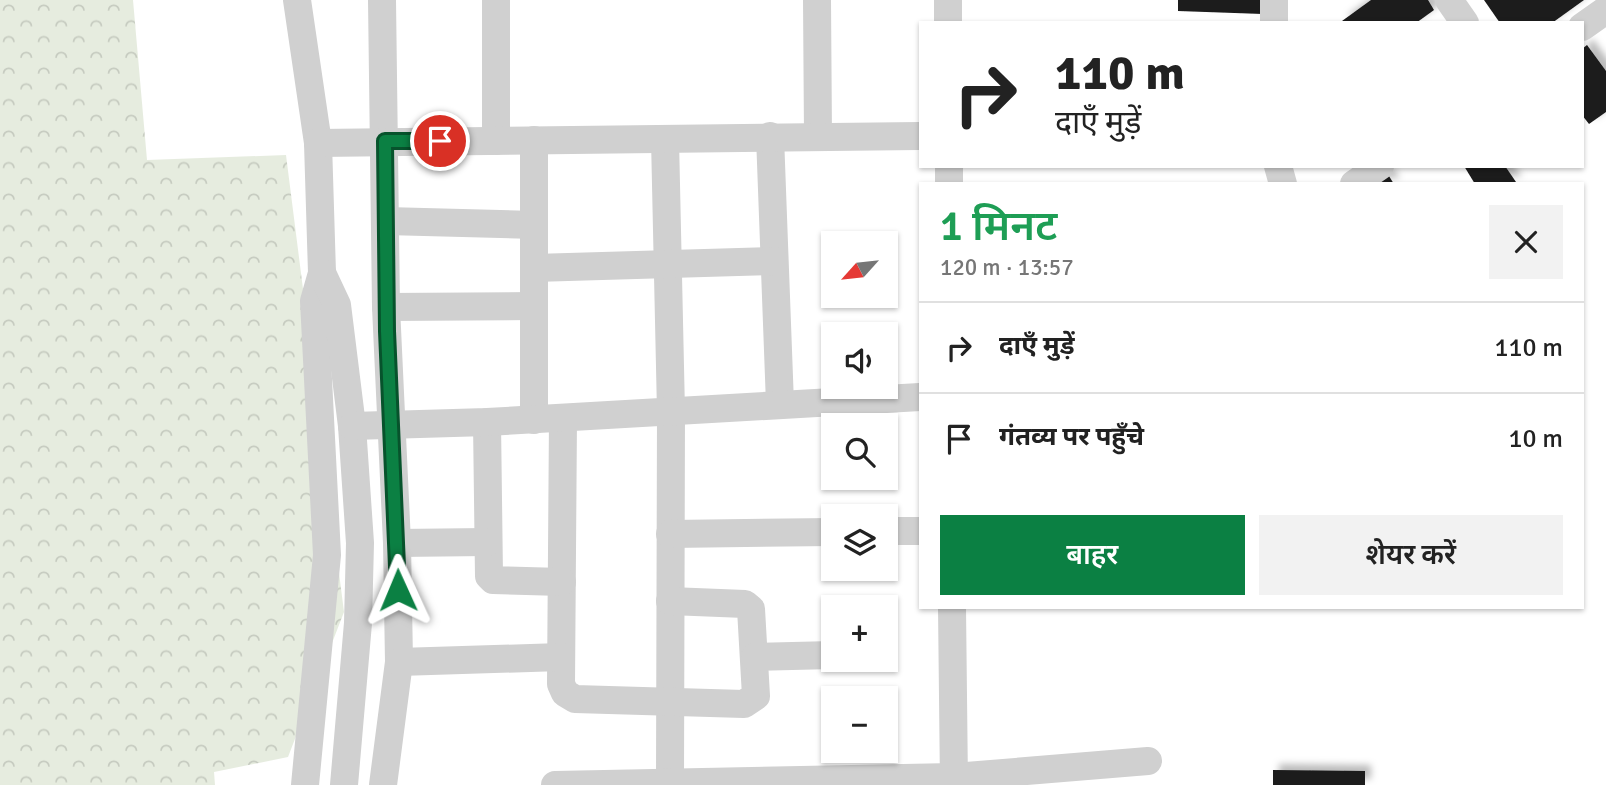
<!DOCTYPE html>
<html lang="hi">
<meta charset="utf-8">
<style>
:root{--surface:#fff;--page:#f2f2f2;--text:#222;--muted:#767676;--line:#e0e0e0;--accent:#0b8043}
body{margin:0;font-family:Signika,"Noto Sans Devanagari",sans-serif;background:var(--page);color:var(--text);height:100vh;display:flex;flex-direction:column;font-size:26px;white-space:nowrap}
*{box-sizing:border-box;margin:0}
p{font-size:23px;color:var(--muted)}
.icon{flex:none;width:38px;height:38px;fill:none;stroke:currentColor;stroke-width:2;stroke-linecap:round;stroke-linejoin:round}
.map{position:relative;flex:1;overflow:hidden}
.drawer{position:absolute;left:919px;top:182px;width:665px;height:427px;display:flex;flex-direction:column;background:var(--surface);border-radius:0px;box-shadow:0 2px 5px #0004}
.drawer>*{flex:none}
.banner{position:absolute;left:919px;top:21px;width:665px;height:147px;border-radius:0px;box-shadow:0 2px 5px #0004;background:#fff;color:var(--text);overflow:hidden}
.needle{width:46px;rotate:243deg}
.fabs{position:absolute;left:821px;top:231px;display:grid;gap:14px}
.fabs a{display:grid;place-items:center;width:77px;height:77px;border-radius:0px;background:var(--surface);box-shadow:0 2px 5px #0004;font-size:35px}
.pin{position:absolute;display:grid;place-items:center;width:60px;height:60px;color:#fff;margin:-30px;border:4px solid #fff;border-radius:50%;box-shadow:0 2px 7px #0007}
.me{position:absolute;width:77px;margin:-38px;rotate:359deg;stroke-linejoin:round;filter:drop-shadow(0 0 5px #0008)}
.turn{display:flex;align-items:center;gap:24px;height:147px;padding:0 21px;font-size:32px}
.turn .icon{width:91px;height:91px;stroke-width:2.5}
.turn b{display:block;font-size:49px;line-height:60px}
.round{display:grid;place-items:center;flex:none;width:74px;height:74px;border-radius:0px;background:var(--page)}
.head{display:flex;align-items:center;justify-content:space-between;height:119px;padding:0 21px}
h1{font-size:42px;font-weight:600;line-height:52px;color:#1e9e55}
.cta{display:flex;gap:14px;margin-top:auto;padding:14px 21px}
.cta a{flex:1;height:80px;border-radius:0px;background:var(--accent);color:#fff;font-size:28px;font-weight:600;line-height:80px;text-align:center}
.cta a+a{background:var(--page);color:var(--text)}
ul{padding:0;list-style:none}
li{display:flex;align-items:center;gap:21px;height:91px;padding:0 21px;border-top:2px solid var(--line)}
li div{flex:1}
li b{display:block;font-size:26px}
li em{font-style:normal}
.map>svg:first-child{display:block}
.park{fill:url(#park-crowns)}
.building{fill:#1a1a1a;filter:url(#shadow)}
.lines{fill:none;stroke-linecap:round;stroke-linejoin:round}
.street{stroke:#d0d0d0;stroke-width:28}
.route-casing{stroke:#07532c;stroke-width:18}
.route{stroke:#0b8043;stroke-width:12}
</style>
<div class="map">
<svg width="1606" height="785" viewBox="0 0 1606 785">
<defs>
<pattern id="park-crowns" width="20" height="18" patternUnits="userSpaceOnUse" patternTransform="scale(1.75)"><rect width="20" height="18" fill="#e6ecdf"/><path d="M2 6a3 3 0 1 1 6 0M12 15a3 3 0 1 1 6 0" fill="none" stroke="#c6cbc0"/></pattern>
<filter id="shadow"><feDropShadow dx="6" dy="-6" stdDeviation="3.5" flood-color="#0004"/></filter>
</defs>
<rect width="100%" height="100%" fill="#fff"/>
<path class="park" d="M0 0H133L147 160 286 155 344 612 288 757 214 772 215 785H0Z"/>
<g class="building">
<path d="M1178 0H1264L1263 14 1178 11Z"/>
<path d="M1371 0H1428L1434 10 1416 23H1343L1342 21Z"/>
<path d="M1484 0H1584L1552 23H1500Z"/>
<path d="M1587 45 1606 71V112L1589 124 1582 115V49Z"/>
<path d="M1464 166H1505L1516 182 1475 184Z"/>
<path d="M1387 173 1394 184H1372Z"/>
<path d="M1273 770 1365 771V785H1273Z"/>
</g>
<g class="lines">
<g class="street">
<path d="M297 0 318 143 322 273 314 301 327 555 305 785"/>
<path d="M382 0 386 307 397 543 399 662 383 785"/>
<path d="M817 0 818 136"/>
<path d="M948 0V23"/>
<path d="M1274 0V23"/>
<path d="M1449 0 1465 23"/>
<path d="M1582 27 1606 10"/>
<path d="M770 136 780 404"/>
<path d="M665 139 671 412 670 782"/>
<path d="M496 141V0"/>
<path d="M318 143 920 136"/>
<path d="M949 166V184"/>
<path d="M1278 166 1283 184"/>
<path d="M1354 184 1380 166"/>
<path d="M386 221 534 225"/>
<path d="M534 268 774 261"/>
<path d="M322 273 337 305 352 426 360 543 358 623 344 785"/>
<path d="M386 307 533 306"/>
<path d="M563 418 561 684 565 693 575 699 744 704 756 696 751 609 745 604 670 601"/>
<path d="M534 420V140"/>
<path d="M487 422 489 576 493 580 562 582"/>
<path d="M352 426 487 422 920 397"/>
<path d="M886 531H920"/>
<path d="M670 534 833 532"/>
<path d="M397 543 487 542"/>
<path d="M952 607 954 785"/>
<path d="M755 657 833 655"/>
<path d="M399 662 561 657"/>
<path d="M555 785 954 777 1148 761"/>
</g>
</g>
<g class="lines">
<g class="route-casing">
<path id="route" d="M398 590 387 331 385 141H440"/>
</g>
<use href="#route" class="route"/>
</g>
</svg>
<div class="fabs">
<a><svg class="needle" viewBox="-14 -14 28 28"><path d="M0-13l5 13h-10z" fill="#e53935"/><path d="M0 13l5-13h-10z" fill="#767676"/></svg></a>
<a><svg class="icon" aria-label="sound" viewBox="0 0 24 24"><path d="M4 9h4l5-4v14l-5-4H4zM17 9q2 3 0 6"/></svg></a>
<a><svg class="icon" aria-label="search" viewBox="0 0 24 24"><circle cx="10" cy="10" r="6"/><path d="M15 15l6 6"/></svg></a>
<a><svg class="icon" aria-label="layers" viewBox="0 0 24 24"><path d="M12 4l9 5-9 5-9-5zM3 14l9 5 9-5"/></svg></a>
<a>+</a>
<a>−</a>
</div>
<div class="pin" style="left:440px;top:141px;background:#d93025"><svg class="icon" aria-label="arrive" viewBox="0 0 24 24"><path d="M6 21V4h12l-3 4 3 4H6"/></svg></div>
<svg class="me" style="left:398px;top:590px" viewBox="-20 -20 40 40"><path d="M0-17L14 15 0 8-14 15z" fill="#0b8043" stroke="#fff" stroke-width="4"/></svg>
<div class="banner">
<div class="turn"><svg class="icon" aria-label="right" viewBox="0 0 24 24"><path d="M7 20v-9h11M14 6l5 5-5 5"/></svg><div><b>110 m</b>दाएँ मुड़ें</div></div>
</div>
<section class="drawer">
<div class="head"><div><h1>1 मिनट</h1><p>120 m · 13:57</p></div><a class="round"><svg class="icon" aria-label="close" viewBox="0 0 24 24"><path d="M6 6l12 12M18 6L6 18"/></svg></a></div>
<ul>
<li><svg class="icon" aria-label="right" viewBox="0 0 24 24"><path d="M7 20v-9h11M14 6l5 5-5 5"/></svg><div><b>दाएँ मुड़ें</b></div><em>110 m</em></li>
<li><svg class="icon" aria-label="arrive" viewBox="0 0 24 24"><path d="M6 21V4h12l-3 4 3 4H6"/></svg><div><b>गंतव्य पर पहुँचे</b></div><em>10 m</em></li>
</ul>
<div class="cta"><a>बाहर</a><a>शेयर करें</a></div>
</section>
</div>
